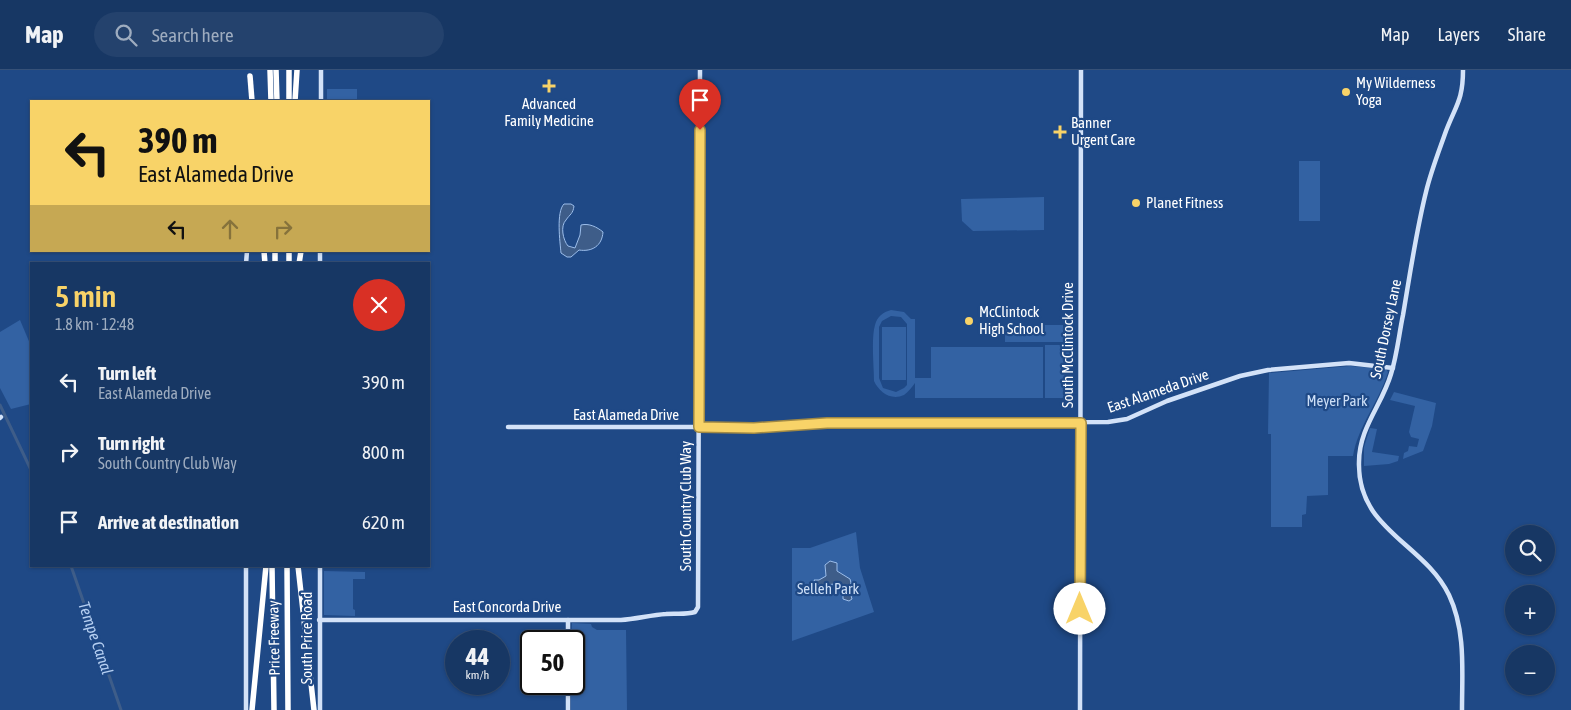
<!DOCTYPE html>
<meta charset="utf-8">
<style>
:root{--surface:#173764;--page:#24426d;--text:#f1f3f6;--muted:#9eacbf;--line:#365178;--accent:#f8d368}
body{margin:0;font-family:"Asap Condensed",sans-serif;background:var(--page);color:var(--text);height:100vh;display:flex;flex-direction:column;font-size:19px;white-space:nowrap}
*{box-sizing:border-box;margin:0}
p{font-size:16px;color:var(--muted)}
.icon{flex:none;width:28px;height:28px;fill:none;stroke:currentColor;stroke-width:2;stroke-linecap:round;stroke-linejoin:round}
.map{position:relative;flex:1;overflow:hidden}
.side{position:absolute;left:30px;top:192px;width:400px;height:305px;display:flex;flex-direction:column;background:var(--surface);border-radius:0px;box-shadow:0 1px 4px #0004,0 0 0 1px var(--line)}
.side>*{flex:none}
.hud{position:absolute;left:30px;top:30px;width:400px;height:152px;border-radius:0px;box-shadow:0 1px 4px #0004,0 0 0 1px var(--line);background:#f8d368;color:#111;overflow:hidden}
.buttons{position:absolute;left:1505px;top:455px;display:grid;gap:10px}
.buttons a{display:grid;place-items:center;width:50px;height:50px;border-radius:50%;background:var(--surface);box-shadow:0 1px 4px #0004,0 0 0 1px var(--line);font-size:25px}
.speed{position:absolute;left:445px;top:560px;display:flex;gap:10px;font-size:25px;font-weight:700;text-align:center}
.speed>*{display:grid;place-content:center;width:65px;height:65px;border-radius:50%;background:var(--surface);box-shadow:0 1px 4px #0004,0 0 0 1px var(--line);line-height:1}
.speed small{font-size:12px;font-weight:400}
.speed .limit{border:2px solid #111;border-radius:8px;background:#fff;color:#111}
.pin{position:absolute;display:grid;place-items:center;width:42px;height:42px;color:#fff;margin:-51px -21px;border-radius:50% 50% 50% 0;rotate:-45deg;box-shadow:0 0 5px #0007}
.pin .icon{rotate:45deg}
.me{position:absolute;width:55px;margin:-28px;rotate:0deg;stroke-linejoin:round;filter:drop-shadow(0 0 4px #0008)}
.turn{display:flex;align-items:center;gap:18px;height:105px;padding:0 25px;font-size:22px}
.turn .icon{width:65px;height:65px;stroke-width:2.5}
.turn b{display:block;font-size:35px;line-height:42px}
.lanes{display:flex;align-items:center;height:48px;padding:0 25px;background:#0003;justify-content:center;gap:25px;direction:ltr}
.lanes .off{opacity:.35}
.round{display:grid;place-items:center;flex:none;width:52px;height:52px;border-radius:26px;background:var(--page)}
.summary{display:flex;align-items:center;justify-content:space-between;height:85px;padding:0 25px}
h1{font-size:30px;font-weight:600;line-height:38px;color:var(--accent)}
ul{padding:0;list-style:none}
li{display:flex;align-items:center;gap:15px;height:70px;padding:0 25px}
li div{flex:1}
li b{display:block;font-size:19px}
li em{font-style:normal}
header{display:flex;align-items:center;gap:30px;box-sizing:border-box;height:70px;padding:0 25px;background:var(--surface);border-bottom:1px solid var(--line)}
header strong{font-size:24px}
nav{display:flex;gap:28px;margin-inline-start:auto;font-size:18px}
.search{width:350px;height:45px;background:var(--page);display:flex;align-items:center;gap:12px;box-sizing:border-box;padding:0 18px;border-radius:28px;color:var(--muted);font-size:19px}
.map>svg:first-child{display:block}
.green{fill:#3362a3;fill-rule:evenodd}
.water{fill:#3e5d89;stroke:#9cbeeb}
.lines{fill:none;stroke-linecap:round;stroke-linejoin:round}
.canal{stroke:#3e5d89;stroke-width:3}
.secondary{stroke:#d3e2f8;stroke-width:4.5}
.highway{stroke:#fff;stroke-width:5.5}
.route-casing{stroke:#a18944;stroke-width:12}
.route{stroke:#f8d368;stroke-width:9}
.poi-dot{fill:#f8d368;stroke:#1f4986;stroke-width:2}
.labels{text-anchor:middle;stroke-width:4.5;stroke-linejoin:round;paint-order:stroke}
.poi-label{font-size:15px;fill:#fff;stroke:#1f4986;text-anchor:start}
.street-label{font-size:15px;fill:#fff;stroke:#1f4986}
.park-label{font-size:15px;fill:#cddff7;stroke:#1f4986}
.water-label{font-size:16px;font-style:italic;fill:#b4cef1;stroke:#1f4986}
</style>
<header>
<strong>Map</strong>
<div class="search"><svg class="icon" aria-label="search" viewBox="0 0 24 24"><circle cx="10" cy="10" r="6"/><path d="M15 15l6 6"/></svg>Search here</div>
<nav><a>Map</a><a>Layers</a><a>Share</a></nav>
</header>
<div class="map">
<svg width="1571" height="640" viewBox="0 0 1571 640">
<rect width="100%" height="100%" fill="#1f4986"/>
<g class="green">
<rect x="327" y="19" width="30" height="12"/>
<rect x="1299" y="91" width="21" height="60"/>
<path d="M1044 127V160L973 161 962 151 961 129Z"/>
<path d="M891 240 904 242 911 249H915V308H931V277H1043V328H915V313C912 317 908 322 904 325 891 331 879 322 874 311 874 296 871 269 875 255 877 247 883 242 891 240ZM891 246 901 247 907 254V315L904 318 896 322 883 318 879 308V257L882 251Z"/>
<path d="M20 250 31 276V334L11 339 0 318V262Z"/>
<rect x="1005" y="255" width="58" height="17"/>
<rect x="882" y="257" width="24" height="53"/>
<rect x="1045" y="275" width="26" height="53"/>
<path d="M1350 296 1386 299 1388 302C1379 332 1358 356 1353 386H1328V425L1307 426 1306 444 1302 445V457H1271V364H1268L1269 303Z"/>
<path d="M1394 322 1436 333 1432 356 1423 381 1403 389 1404 383 1408 381 1409 376 1417 377 1419 369 1411 367 1409 362 1415 336 1390 330Z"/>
<path d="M1370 358 1377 359 1372 382 1399 386 1398 391 1389 394 1364 396V377Z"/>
<path d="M856 462 860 498 874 542 792 571V478H810Z"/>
<path d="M324 501 365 502V509H353V539L355 540V546L324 545Z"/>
<path d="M572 553 591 554 592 557 597 560H626L627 640H571V614H574V571H571Z"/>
</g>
<g class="water">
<path d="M564 134H571L574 136C573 144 570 144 566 150 560 156 563 170 568 176L575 178 580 165 581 155C589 153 597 157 603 162 602 176 592 182 579 180L571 187H567L561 183C560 172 556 142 564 134Z"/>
<path d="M830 491 837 493V501L850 509 851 513 849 519 852 529 849 531 843 529V521L840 515C829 511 820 522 814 510H819L826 506 825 495Z"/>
</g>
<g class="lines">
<g class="canal">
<path d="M0 335 31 400"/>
<path d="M71 496 121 640"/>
</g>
<g class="secondary">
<path d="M321 31V0"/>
<path d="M246 194 247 181"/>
<path d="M320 194V181"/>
<path d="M0 348 1 347"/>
<path d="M508 357H754L817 353 1108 352 1127 349 1167 331 1240 306 1268 300 1349 293 1393 298"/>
<path d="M319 550H621C636 549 651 545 666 544 676 543 685 545 695 542L698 537 700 0"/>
<path d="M568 571V550"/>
<path d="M246 640V496"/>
<path d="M320 640V496"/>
<path d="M568 640V614"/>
<path d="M1080 640 1081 0"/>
<path d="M1462 640C1462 601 1466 561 1449 525 1423 472 1357 460 1359 392 1359 358 1382 335 1391 304 1397 285 1399 264 1403 245 1410 204 1416 162 1426 122 1431 101 1439 81 1446 61 1456 35 1463 30 1463 0"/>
</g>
<g class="highway">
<path d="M270 0 271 31"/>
<path d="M276 0 277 31"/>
<path d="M289 0V31"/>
<path d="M250 6 252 31"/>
<path d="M295 31 297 0"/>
<path d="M264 181 265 194"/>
<path d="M275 194V181"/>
<path d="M289 194V181"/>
<path d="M299 194 301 181"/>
<path d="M272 496 274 640"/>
<path d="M287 496 288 640"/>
<path d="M298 496 314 640"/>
<path d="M252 640 266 496"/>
</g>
</g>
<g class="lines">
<g class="route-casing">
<path id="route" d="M700 60 699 357 754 358 827 353H1081L1080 539"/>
</g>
<use href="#route" class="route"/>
</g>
<g class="poi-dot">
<path d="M546.5 8.5h5v5h5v5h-5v5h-5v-5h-5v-5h5z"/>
<circle cx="1346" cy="22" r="5"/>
<path d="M1057.5 54.5h5v5h5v5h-5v5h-5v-5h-5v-5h5z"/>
<circle cx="1136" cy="133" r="5"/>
<circle cx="969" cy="251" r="5"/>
</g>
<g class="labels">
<g class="poi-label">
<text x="1356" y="18">My Wilderness<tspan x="1356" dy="17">Yoga</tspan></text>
<text x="549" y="39" text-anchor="middle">Advanced<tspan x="549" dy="17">Family Medicine</tspan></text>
<text x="1071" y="58">Banner<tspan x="1071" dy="17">Urgent Care</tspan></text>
<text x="1146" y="138">Planet Fitness</text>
<text x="979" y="247">McClintock<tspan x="979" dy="17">High School</tspan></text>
</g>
<g class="street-label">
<text transform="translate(1386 259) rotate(-78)" y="5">South Dorsey Lane</text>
<text transform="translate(1068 275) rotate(-90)" y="5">South McClintock Drive</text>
<text transform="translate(1158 321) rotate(-19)" y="5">East Alameda Drive</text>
<text x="626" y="350">East Alameda Drive</text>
<text transform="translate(686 436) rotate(-90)" y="5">South Country Club Way</text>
<text x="507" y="542">East Concorda Drive</text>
<text transform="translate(274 568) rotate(-91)" y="5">Price Freeway</text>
<text transform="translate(307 568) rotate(-90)" y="5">South Price Road</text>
</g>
<g class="park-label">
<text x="1337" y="336">Meyer Park</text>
<text x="828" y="524">Selleh Park</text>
</g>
<g class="water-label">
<text transform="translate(96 568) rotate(71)" y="6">Tempe Canal</text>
</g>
</g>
</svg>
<div class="buttons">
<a><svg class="icon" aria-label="search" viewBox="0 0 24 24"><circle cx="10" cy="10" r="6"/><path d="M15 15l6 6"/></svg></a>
<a>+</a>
<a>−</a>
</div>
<div class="speed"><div>44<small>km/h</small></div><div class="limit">50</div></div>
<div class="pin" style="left:700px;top:60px;background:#d93025"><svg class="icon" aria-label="arrive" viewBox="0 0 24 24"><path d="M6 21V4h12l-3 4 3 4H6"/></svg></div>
<svg class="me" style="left:1080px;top:539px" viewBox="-20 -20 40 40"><circle r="19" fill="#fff"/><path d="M0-13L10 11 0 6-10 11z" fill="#f8d368"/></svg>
<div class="hud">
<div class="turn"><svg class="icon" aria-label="left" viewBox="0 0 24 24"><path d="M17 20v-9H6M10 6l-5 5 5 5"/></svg><div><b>390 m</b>East Alameda Drive</div></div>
<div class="lanes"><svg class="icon" aria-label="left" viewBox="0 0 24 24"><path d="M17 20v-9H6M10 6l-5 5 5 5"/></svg><svg class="icon off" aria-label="ahead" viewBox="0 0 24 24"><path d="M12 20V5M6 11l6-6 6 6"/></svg><svg class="icon off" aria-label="right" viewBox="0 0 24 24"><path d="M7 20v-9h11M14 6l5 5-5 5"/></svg></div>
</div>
<section class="side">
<div class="summary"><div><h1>5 min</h1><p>1.8 km · 12:48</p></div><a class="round" style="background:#d93025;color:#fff"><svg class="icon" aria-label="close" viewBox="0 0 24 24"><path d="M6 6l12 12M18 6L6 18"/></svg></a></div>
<ul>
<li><svg class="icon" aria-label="left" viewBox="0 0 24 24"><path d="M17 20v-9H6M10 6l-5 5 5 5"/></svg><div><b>Turn left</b><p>East Alameda Drive</p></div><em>390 m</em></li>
<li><svg class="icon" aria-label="right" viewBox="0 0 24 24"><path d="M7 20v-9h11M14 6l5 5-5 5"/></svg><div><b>Turn right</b><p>South Country Club Way</p></div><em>800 m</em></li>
<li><svg class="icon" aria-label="arrive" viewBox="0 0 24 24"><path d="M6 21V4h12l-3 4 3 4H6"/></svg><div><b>Arrive at destination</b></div><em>620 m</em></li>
</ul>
</section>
</div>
